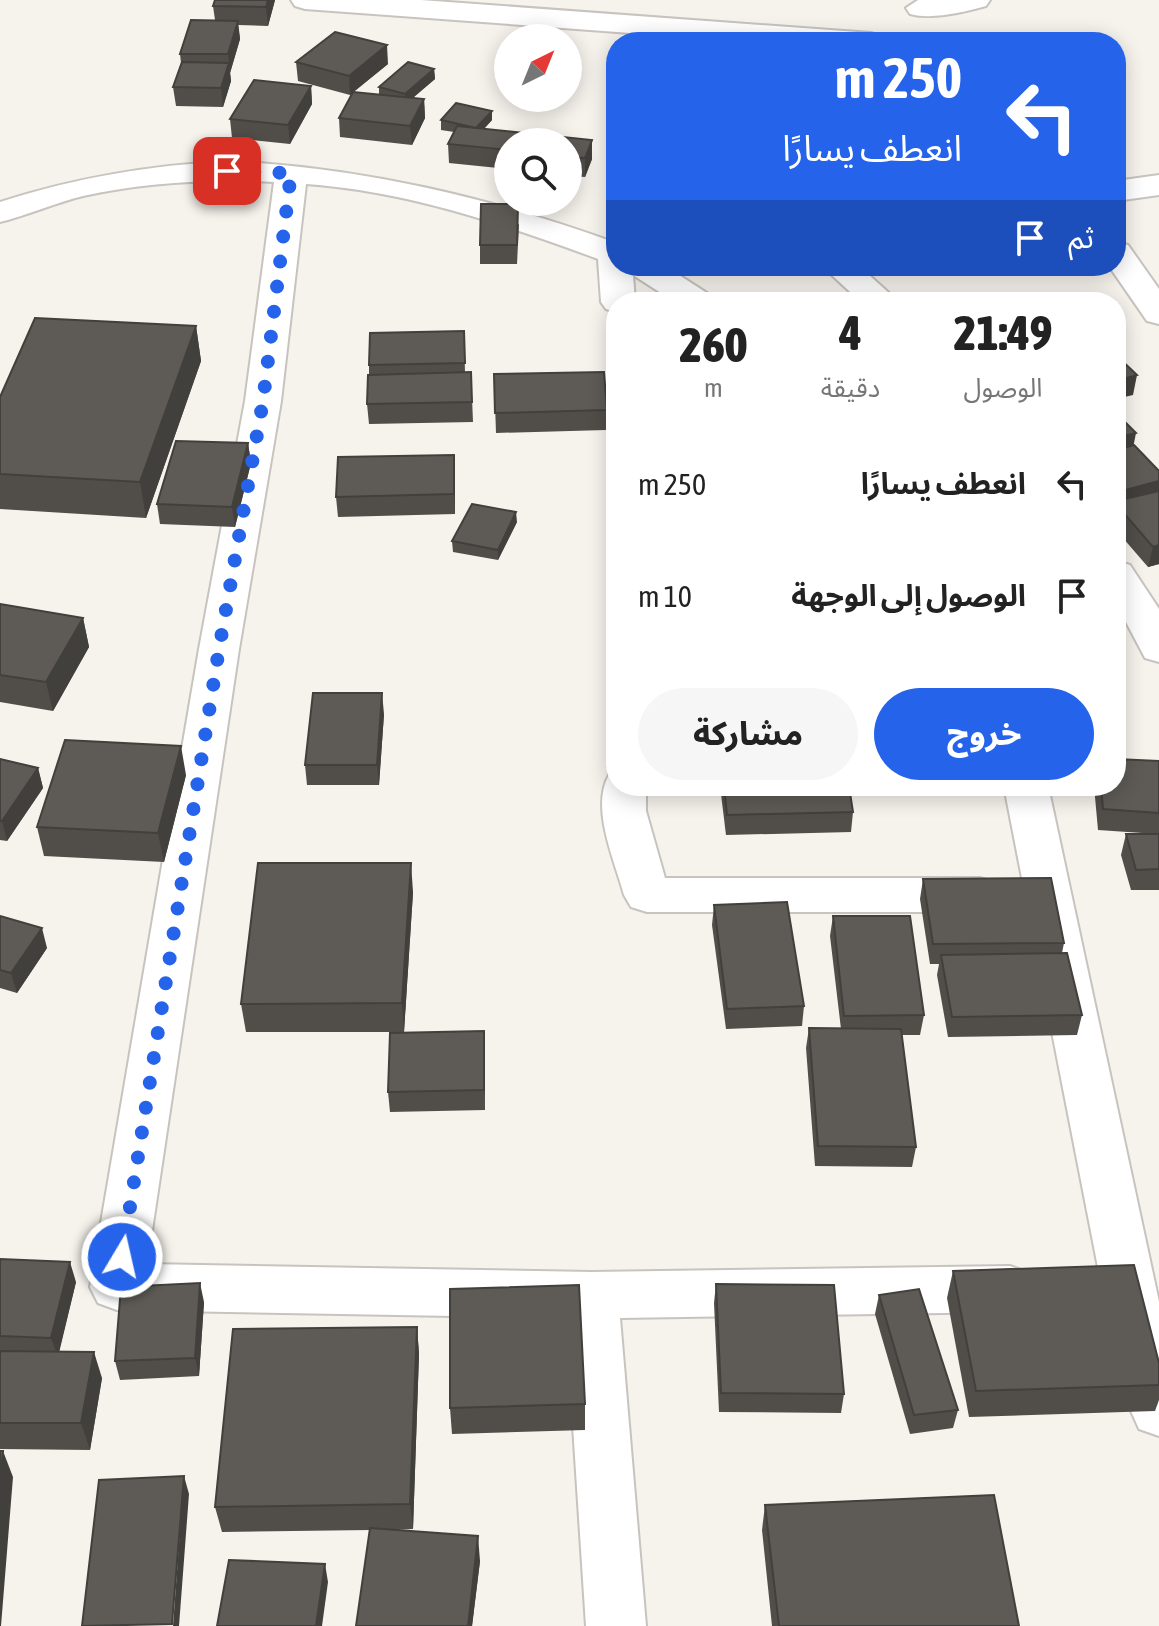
<!DOCTYPE html>
<html lang="ar">
<meta charset="utf-8">
<style>
:root{--surface:#fff;--page:#f6f6f6;--text:#222;--muted:#767676;--accent:#2563eb}
body{margin:0;font-family:"Asap Condensed","Noto Sans Arabic",sans-serif;background:var(--page);color:var(--text);direction:rtl;height:100vh;display:flex;flex-direction:column;font-size:30px;white-space:nowrap}
*{box-sizing:border-box;margin:0}
p{font-size:26px;color:var(--muted)}
.icon{flex:none;width:44px;height:44px;fill:none;stroke:currentColor;stroke-width:2;stroke-linecap:round;stroke-linejoin:round}
.map{position:relative;flex:1;overflow:hidden;direction:ltr}
.panel{position:absolute;left:606px;top:292px;width:520px;height:504px;display:flex;flex-direction:column;background:var(--surface);border-radius:32px;box-shadow:0 4px 20px #0003;direction:rtl}
.panel>*{flex:none}
.banner{position:absolute;left:606px;top:32px;width:520px;height:244px;border-radius:32px;box-shadow:0 4px 20px #0003;direction:rtl;background:#2563eb;color:#fff;overflow:hidden}
.needle{width:52px;rotate:43deg}
.fabs{position:absolute;left:494px;top:24px;display:grid;gap:16px}
.fabs a{display:grid;place-items:center;width:88px;height:88px;border-radius:50%;background:var(--surface);box-shadow:0 4px 20px #0003;font-size:40px}
.pin{position:absolute;display:grid;place-items:center;width:68px;height:68px;color:#fff;margin:-34px;border-radius:16px;box-shadow:0 4px 12px #0006}
.me{position:absolute;width:88px;margin:-44px;rotate:9deg;stroke-linejoin:round;filter:drop-shadow(0 0 6px #0008)}
.turn{display:flex;align-items:center;gap:28px;height:168px;padding:0 32px;font-size:36px}
.turn .icon{width:104px;height:104px;stroke-width:2.5}
.turn b{display:block;font-size:56px;line-height:68px}
.then{display:flex;align-items:center;height:76px;padding:0 32px;background:#0003;gap:16px;font-size:30px}
.eta{display:flex;justify-content:space-evenly;align-items:center;height:136px;text-align:center}
.eta b{font-size:48px;font-weight:800;line-height:56px}
.button{display:flex;gap:16px;margin-top:auto;padding:16px 32px}
.button a{flex:1;height:92px;border-radius:48px;background:var(--accent);color:#fff;font-size:32px;font-weight:800;line-height:92px;text-align:center}
.button a+a{background:var(--page);color:var(--text)}
ul{padding:0;list-style:none}
li{display:flex;align-items:center;gap:24px;height:112px;padding:0 32px}
li div{flex:1}
li b{display:block;font-size:30px}
li em{font-style:normal}
.map>svg:first-child{display:block}
.lines{fill:none;stroke-linecap:round;stroke-linejoin:round}
.minor-casing{stroke:#c8c3be;stroke-width:4}
.minor{fill:#fff;fill-rule:evenodd}
.wall{fill:#514e4a}
.shaded-wall{fill:#42403c}
.building{fill:#5e5b56;stroke:#42403c;stroke-width:2}
.route{stroke:#2563eb;stroke-width:14;stroke-dasharray:0 25.2}
</style>
<div class="map">
<svg width="1159" height="1626" viewBox="0 0 1159 1626">
<rect width="100%" height="100%" fill="#f6f2ec"/>
<g class="lines">
<g class="minor-casing">
<g id="minor">
<path d="M291 0H421L871 33 881 36 886 42H753L305 9 295 6Z"/>
<path d="M918 0H990L986 6C964 12 932 20 910 14L906 8Z"/>
<path d="M232 161C368 169 488 197 616 243V266H665L710 295 715 302H675L633 275 635 302H616V312L606 309 601 302 598 259C504 224 406 191 306 184L281 401 239 649 147 1264 591 1272 1010 1266 1029 1273 1037 1289 1029 1305 1010 1312 620 1318 646 1626H586L566 1318 117 1310 98 1303 90 1287 199 649 245 401 274 182C210 179 146 182 83 196 55 203 28 215 0 222V202C78 177 151 165 232 161Z"/>
<path d="M1159 175V195L1116 201V181Z"/>
<path d="M1116 242 1128 245 1159 289V324L1147 321 1109 266H1116Z"/>
<path d="M822 266H859L899 302H861Z"/>
<path d="M1116 561 1130 565 1159 609V662L1145 658 1116 603Z"/>
<path d="M616 773V786H646V811L665 878H980L996 883 1003 895 996 907 980 912H647L631 907 624 895C615 861 590 808 609 775Z"/>
<path d="M1004 786H1048L1159 1302V1436L1139 1429 1131 1411 1102 1288Z"/>
</g>
</g>
<use href="#minor" class="minor"/>
</g>
<g class="wall">
<path d="M215 0H275L268 26 238 25 240 39 230 73 231 81 223 107 176 106 173 87 181 63 180 54 215 20 213 6Z"/>
<path d="M296 62 388 64 353 92 379 95V87L434 69 435 79 412 98 424 99 425 118 412 145 340 137 339 118 353 93 350 95 298 81Z"/>
<path d="M311 86 312 104 290 144 232 138 230 119Z"/>
<path d="M456 103 492 111V120L484 129 592 140V159L585 177 568 176V142H508V169L449 163 448 144 454 132 441 130V120Z"/>
<path d="M519 224 517 264H480V245Z"/>
<path d="M196 326 201 361 146 518 0 509V397Z"/>
<path d="M464 331 465 373 471 372 473 422 369 424 367 404 369 375V365Z"/>
<path d="M494 374 607 410 606 430 496 433Z"/>
<path d="M1116 413 1133 445 1159 471V564L1148 567 1116 530Z"/>
<path d="M248 443 251 463 235 527 160 524 157 504Z"/>
<path d="M455 475V514L338 517 336 497Z"/>
<path d="M517 522 498 560 453 552 452 541Z"/>
<path d="M0 604 83 618 89 647 53 711 0 702Z"/>
<path d="M384 714 379 785H307L305 765Z"/>
<path d="M0 759 38 768 43 788 7 841 0 840Z"/>
<path d="M1159 761V890H1131L1121 855 1126 834H1157L1098 830 1094 786H1116Z"/>
<path d="M186 775 164 862 44 856 37 827Z"/>
<path d="M720 786H849L853 812 851 832 726 835Z"/>
<path d="M923 879 1064 943 1062 953 1082 1015 1077 1035 948 1037 937 975 939 964H930L920 899Z"/>
<path d="M413 892 404 1032H246L241 1004Z"/>
<path d="M714 905 804 1006 802 1026 726 1029 712 925Z"/>
<path d="M0 916 47 948 17 993 0 988Z"/>
<path d="M833 916 924 1015 920 1035H902L916 1147 912 1167 815 1166 806 1048 809 1028 841 1029 830 936Z"/>
<path d="M484 1031 485 1110 390 1112 388 1092Z"/>
<path d="M0 1259 76 1282 59 1351 102 1378 90 1450 0 1449Z"/>
<path d="M953 1271 1159 1363V1400L1155 1411 969 1417 947 1298Z"/>
<path d="M716 1284 844 1394 841 1413 719 1412 714 1303Z"/>
<path d="M879 1295 958 1410 953 1428 910 1434 875 1314Z"/>
<path d="M204 1302 199 1376 120 1380 115 1361Z"/>
<path d="M417 1327 419 1354 413 1529 393 1530 480 1561 472 1626H356L370 1530 222 1532 215 1507Z"/>
<path d="M585 1404V1430L452 1434 450 1408Z"/>
<path d="M765 1505 1019 1626H772L762 1530Z"/>
</g>
<g class="shaded-wall">
<path d="M268 0H275L268 26 266 7Z"/>
<path d="M238 21 240 39 230 73 228 54Z"/>
<path d="M387 45 388 64 350 95 349 76Z"/>
<path d="M229 63 231 81 223 107 221 88Z"/>
<path d="M434 69 435 79 406 104 405 94Z"/>
<path d="M311 86 312 104 290 144 288 125Z"/>
<path d="M424 99 425 118 412 145 410 126Z"/>
<path d="M492 111V120L476 137V128Z"/>
<path d="M592 140V159L585 177V158Z"/>
<path d="M196 326 201 361 146 518 140 482Z"/>
<path d="M1137 375 1133 395 1116 399V381Z"/>
<path d="M1136 433 1132 453 1116 457V438Z"/>
<path d="M248 443 251 463 235 527 232 507Z"/>
<path d="M454 455 455 475V514L454 494Z"/>
<path d="M1159 481V499L1116 501 1118 492Z"/>
<path d="M516 512 517 522 498 560V550Z"/>
<path d="M1159 545V564L1148 567 1153 547Z"/>
<path d="M83 618 89 647 53 711 46 682Z"/>
<path d="M382 693 384 714 379 785 377 765Z"/>
<path d="M181 746 186 775 164 862 158 833Z"/>
<path d="M38 768 43 788 7 841 2 821Z"/>
<path d="M411 863 413 892 404 1032 402 1003Z"/>
<path d="M42 928 47 948 17 993 11 973Z"/>
<path d="M484 1031 485 1051V1110L484 1090Z"/>
<path d="M70 1262 76 1282 58 1357 51 1338Z"/>
<path d="M200 1283 204 1302 199 1376 195 1358Z"/>
<path d="M417 1327 419 1354 413 1529 410 1504Z"/>
<path d="M94 1352 102 1378 90 1450 81 1423Z"/>
<path d="M3 1451 13 1477 1 1626H0V1485Z"/>
<path d="M184 1476 189 1494 179 1626H173Z"/>
<path d="M478 1536 480 1561 472 1626H468Z"/>
<path d="M325 1564 328 1582 322 1626H316Z"/>
</g>
<g class="building">
<path d="M215 0H268L266 7 213 6Z"/>
<path d="M191 20 238 21 228 54H180Z"/>
<path d="M335 32 387 45 349 76 296 62Z"/>
<path d="M182 62 229 63 221 88 173 87Z"/>
<path d="M408 62 434 69 405 94 379 87Z"/>
<path d="M254 80 311 86 288 125 230 119Z"/>
<path d="M353 92 424 99 410 126 339 118Z"/>
<path d="M456 103 492 111 476 128 441 120Z"/>
<path d="M457 126 592 140 585 158 568 157V142H508V150L448 144Z"/>
<path d="M481 204H518L517 245H480Z"/>
<path d="M35 318 196 326 140 482 0 474V397Z"/>
<path d="M464 331 465 363 369 365 370 333Z"/>
<path d="M1116 355 1137 375 1116 381Z"/>
<path d="M471 372 472 402 367 404 368 375Z"/>
<path d="M604 372 607 410 495 413 494 374Z"/>
<path d="M1116 413 1136 433 1116 438Z"/>
<path d="M176 441 248 443 232 507 157 504Z"/>
<path d="M1134 445 1159 471V481L1118 492 1116 490V450Z"/>
<path d="M454 455V494L336 497 338 457Z"/>
<path d="M1159 491V545L1153 547 1116 504V501Z"/>
<path d="M472 504 516 512 498 550 452 541Z"/>
<path d="M0 604 83 618 46 682 0 675Z"/>
<path d="M313 693H382L377 765H305Z"/>
<path d="M65 740 181 746 158 833 37 827Z"/>
<path d="M0 759 38 768 2 821H0Z"/>
<path d="M1116 759 1159 761V813L1103 809 1101 786H1116Z"/>
<path d="M724 786H849L853 812 727 815Z"/>
<path d="M1126 834H1159V869L1136 870Z"/>
<path d="M258 863H411L402 1003 241 1004Z"/>
<path d="M1051 878 1064 943 933 944 923 879Z"/>
<path d="M787 902 804 1006 727 1009 714 905Z"/>
<path d="M0 916 42 928 11 973 0 970Z"/>
<path d="M833 916H910L924 1015 844 1016Z"/>
<path d="M1067 953 1082 1015 952 1017 941 955Z"/>
<path d="M809 1028 901 1029 916 1147 818 1146Z"/>
<path d="M484 1031V1090L388 1092 390 1033Z"/>
<path d="M0 1259 70 1262 51 1338 0 1336Z"/>
<path d="M1134 1265 1159 1363V1385L976 1391 953 1271Z"/>
<path d="M200 1283 195 1358 115 1361 121 1287Z"/>
<path d="M716 1284 834 1285 844 1394 721 1393Z"/>
<path d="M579 1285 585 1404 450 1408V1289Z"/>
<path d="M919 1289 958 1410 914 1415 879 1295Z"/>
<path d="M417 1327 410 1504 215 1507 233 1329Z"/>
<path d="M0 1351 94 1352 81 1423H0Z"/>
<path d="M0 1451H3L0 1485Z"/>
<path d="M184 1476 172 1624 82 1626 99 1480Z"/>
<path d="M994 1495 1019 1626H779L765 1505Z"/>
<path d="M370 1528 478 1536 468 1626H356Z"/>
<path d="M229 1560 325 1564 316 1626H217Z"/>
</g>
<g class="lines">
<path class="route" d="M122 1257 219 649 263 401 291 173 227 171"/>
</g>
</svg>
<div class="fabs">
<a><svg class="needle" viewBox="-14 -14 28 28"><path d="M0-13l5 13h-10z" fill="#e53935"/><path d="M0 13l5-13h-10z" fill="#767676"/></svg></a>
<a><svg class="icon" aria-label="search" viewBox="0 0 24 24"><circle cx="10" cy="10" r="6"/><path d="M15 15l6 6"/></svg></a>
</div>
<div class="pin" style="left:227px;top:171px;background:#d93025"><svg class="icon" aria-label="arrive" viewBox="0 0 24 24"><path d="M6 21V4h12l-3 4 3 4H6"/></svg></div>
<svg class="me" style="left:122px;top:1257px" viewBox="-20 -20 40 40"><circle r="17" fill="#2563eb" stroke="#fff" stroke-width="3"/><path d="M0-11L8 9 0 5-8 9z" fill="#fff"/></svg>
<div class="banner">
<div class="turn"><svg class="icon" aria-label="left" viewBox="0 0 24 24"><path d="M17 20v-9H6M10 6l-5 5 5 5"/></svg><div><b>250 m</b>انعطف يسارًا</div></div>
<div class="then">ثم<svg class="icon" aria-label="arrive" viewBox="0 0 24 24"><path d="M6 21V4h12l-3 4 3 4H6"/></svg></div>
</div>
<section class="panel">
<div class="eta">
<div><b>21:49</b><p>الوصول</p></div>
<div><b>4</b><p>دقيقة</p></div>
<div><b>260</b><p>m</p></div>
</div>
<ul>
<li><svg class="icon" aria-label="left" viewBox="0 0 24 24"><path d="M17 20v-9H6M10 6l-5 5 5 5"/></svg><div><b>انعطف يسارًا</b></div><em>250 m</em></li>
<li><svg class="icon" aria-label="arrive" viewBox="0 0 24 24"><path d="M6 21V4h12l-3 4 3 4H6"/></svg><div><b>الوصول إلى الوجهة</b></div><em>10 m</em></li>
</ul>
<div class="button"><a>خروج</a><a>مشاركة</a></div>
</section>
</div>
